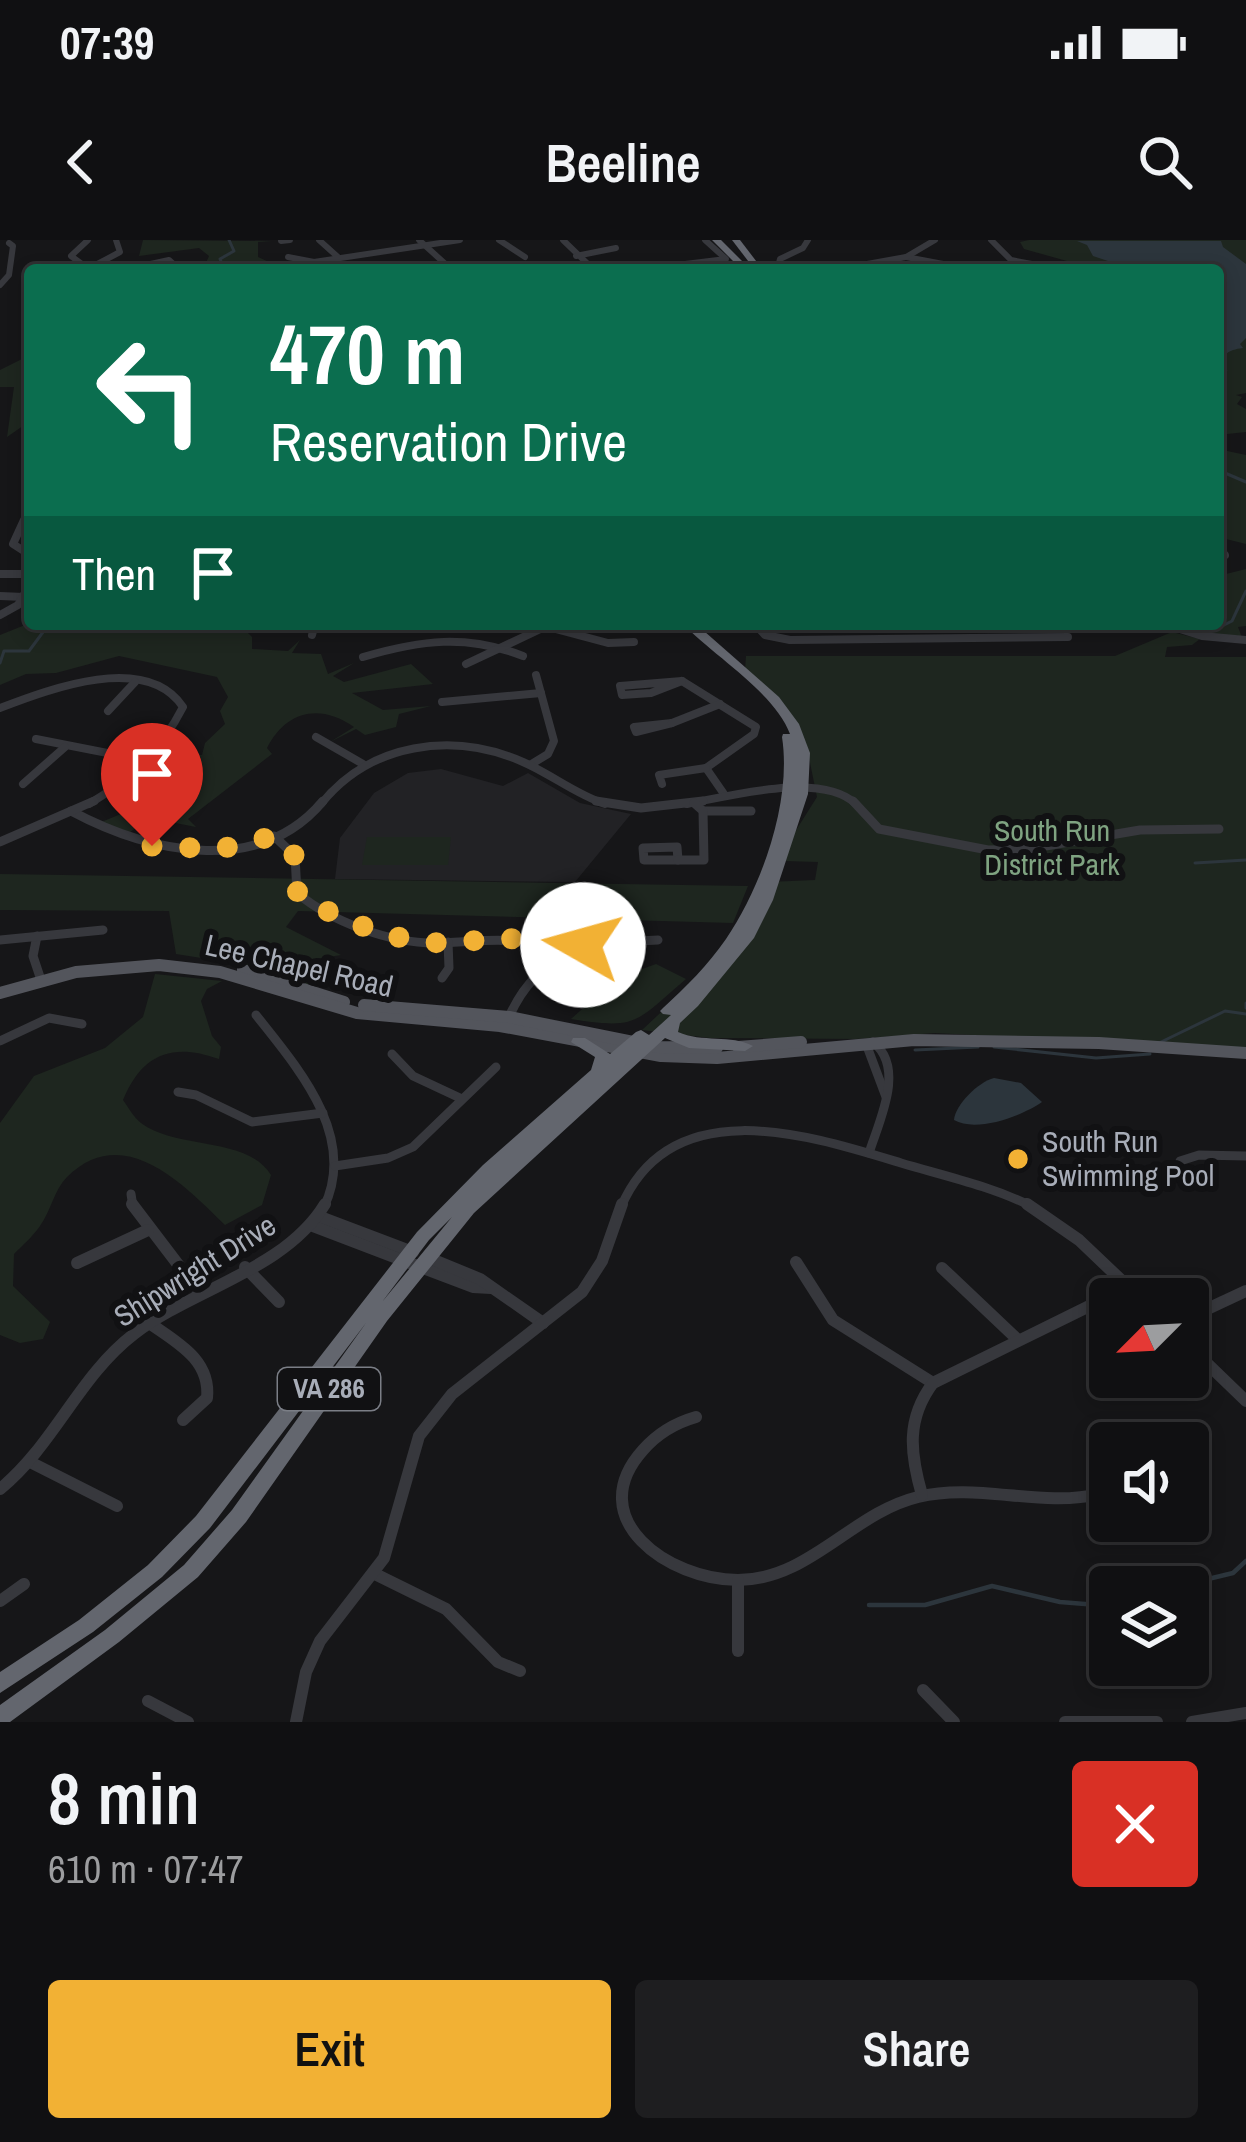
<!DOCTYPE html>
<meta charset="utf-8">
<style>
:root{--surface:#101012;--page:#1e1e20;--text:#f1f3f6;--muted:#9c9d9f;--line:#303032;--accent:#f2b134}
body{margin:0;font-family:"Archivo Narrow",sans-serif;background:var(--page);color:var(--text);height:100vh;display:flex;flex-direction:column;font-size:45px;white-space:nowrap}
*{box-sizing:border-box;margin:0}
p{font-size:39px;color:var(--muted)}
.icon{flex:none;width:66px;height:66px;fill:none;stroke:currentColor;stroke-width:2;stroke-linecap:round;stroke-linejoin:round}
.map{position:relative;height:1482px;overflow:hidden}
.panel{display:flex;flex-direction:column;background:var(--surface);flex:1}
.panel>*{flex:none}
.top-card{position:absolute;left:24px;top:24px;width:1200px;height:366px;border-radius:12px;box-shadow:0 6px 18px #0003,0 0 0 3px var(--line);background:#0b6e4f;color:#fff;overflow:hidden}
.needle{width:78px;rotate:246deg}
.fabs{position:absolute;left:1089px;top:1038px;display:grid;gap:24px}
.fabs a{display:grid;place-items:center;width:120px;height:120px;border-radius:12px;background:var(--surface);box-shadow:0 6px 18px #0003,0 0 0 3px var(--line);font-size:60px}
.pin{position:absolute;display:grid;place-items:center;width:102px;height:102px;color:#fff;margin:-123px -51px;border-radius:50% 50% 50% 0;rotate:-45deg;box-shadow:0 0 12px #0007}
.pin .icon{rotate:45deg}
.me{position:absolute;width:132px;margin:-66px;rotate:277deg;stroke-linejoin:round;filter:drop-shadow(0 0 9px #0008)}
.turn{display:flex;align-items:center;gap:42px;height:252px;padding:0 48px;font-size:54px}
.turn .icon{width:156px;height:156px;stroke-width:2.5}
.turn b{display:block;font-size:84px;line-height:102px}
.then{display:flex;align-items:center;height:114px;padding:0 48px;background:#0003;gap:24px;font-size:45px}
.round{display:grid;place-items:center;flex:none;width:126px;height:126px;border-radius:12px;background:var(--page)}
.overview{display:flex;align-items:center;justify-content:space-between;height:204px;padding:0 48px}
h1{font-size:72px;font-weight:600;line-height:90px}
.action{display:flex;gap:24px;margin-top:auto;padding:24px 48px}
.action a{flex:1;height:138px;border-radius:12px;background:var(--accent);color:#111;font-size:48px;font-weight:600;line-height:138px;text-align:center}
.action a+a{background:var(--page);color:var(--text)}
.status{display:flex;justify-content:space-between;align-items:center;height:84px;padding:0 60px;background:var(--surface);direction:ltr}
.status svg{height:33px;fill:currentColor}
header{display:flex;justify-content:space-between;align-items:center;height:156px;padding:0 48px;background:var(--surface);font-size:54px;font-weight:600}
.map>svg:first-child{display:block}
.built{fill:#222225}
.green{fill:#1e261f}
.water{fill:#2c353c}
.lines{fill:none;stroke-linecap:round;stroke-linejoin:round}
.stream-far1{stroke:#2c353c;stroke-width:3}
.stream{stroke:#2c353c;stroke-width:4.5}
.minor-far3{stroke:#37383d;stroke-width:6}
.minor-far2{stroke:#37383d;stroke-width:8}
.minor-far1{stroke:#37383d;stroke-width:9}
.minor{stroke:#37383d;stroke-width:12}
.major{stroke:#53555c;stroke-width:12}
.highway{fill:#63666e;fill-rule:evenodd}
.route{stroke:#f2b134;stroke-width:21;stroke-dasharray:0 37.8}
.poi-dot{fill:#f2b134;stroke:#111113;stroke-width:4.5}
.labels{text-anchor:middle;stroke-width:12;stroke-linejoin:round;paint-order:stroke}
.shield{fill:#111113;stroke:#7b7e86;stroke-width:3}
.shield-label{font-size:27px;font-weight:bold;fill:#a8adb8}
.park-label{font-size:30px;fill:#7fa381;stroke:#111113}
.street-label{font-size:30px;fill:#a8adb8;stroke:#111113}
.poi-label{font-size:30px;fill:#a8adb8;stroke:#111113;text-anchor:start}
</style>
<div class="status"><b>07:39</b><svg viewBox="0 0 49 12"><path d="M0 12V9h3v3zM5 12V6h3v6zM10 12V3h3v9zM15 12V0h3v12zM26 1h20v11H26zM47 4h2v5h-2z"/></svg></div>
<header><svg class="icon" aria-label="back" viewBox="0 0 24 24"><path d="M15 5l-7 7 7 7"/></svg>Beeline<svg class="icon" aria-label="search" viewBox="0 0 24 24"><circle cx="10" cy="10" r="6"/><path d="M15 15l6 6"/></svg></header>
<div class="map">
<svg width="1246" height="1482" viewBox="0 0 1246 1482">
<rect width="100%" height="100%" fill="#161618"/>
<path class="built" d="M441 529 503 546 528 533 580 563 631 574 575 642 335 639 340 598 374 553 408 533Z"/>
<g class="green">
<path d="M143 0 272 1 258 2V17L282 28 293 23 284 28 300 30H203L209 16 199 8 139 16Z"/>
<path d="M1029 0H1246V153L1236 155 1242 157 1237 164 1246 169V192L1218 195V30H1099L1024 9 1020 2Z"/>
<path d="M23 100H30V181L7 197 14 147H0V130L22 119Z"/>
<path d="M1218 209 1246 215V304L1218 297Z"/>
<path d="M1246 329V386L1238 387 1242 398 1189 391 1218 384 1225 375 1218 336Z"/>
<path d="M30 383 239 384 252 397V409L288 411 300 400 292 413 321 414 328 434 354 423 333 436 344 442 411 424 433 444 352 453 383 470 431 466 399 474 396 487 365 495 356 489 330 502 354 487C319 462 285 472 267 508L272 514 188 579 196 587 150 578 126 595 99 583 150 562 148 556 200 522 201 517 164 512 202 515 205 503 225 484 220 471 228 457 217 437 119 416 56 433 26 434 0 445V395Z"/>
<path d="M1172 392 1200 399 1192 405 1167 407 1165 417H1246V810L935 793 856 799 710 798 642 790 704 732 768 642 815 640 818 622 784 621 793 595 817 557 806 503 745 431 746 416H1115Z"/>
<path d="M367 597H451L448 625H362Z"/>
<path d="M0 634 748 646 733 683 298 671 286 687 341 715 304 721 309 749 239 724 176 714 169 671 0 670Z"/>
<path d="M656 724 686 739C635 782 639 790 571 779L617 738Z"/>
<path d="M155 734 222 741 207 749 201 761 212 796 221 807 219 819C172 802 142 814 123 860 128 867 134 878 141 883 177 910 247 896 271 935L262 965 225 985C184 945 124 881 67 937 54 950 51 971 40 986 33 996 23 1005 14 1014L13 1046 50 1082 43 1099 20 1103 0 1095V883L34 836 105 808 143 777Z"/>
</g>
<g class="water">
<path d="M1077 1H1221L1223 7 1246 24V98L1240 104 1243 108C1227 110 1224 114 1219 127L1228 131 1218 132V30H1135L1093 16 1087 5Z"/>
<path d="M994 838 1021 843 1042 862C1022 876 976 893 954 880 955 865 978 842 994 838Z"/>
</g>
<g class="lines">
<g class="stream-far1">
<path d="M229 0 234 11 220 19 224 28 237 30"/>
<path d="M1218 230 1246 242"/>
<path d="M68 384H89"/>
<path d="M1224 385 1232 381 1246 351"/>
<path d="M0 423 4 411H29L49 384"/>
<path d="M1195 623 1246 620"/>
<path d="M1246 763V768"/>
<path d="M1159 803 1225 771 1246 774"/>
<path d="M994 807 1096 818 1150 814"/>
<path d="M915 810 978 807"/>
</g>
<g class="stream">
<path d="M1175 1347 1233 1333 1246 1321"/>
<path d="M869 1365H925L992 1346 1060 1362 1110 1366"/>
</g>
<g class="minor-far3">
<path d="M88 0 71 16 90 30"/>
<path d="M319 0 339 18"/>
<path d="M419 0 452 30"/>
<path d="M499 0 525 17"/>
<path d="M563 0 594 30"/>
<path d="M991 0 1011 20 1064 30"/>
<path d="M281 1 290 0"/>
<path d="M576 16 616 8"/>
<path d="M288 17 314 22 460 0"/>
<path d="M906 17 975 30"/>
<path d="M86 30 120 12 116 0"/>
<path d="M123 30 169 20 180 30"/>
<path d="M636 30 726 19 705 0"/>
<path d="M777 30 780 19 803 8 808 0"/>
<path d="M834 30 906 17 935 0"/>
<path d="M0 45 9 35 13 6 9 3"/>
<path d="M30 214V232"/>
</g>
<g class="minor-far2">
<path d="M24 280 13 304 30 315"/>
<path d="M1218 317 1225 315"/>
<path d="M0 334H30"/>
<path d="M0 356 24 357"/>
<path d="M0 375 18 365 30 344"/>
<path d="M755 384 765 395 790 400 1068 397"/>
<path d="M1164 384 1202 396 1246 400"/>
<path d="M548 387 608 403 634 402"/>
<path d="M312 395 315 384"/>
<path d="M363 417C421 400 466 394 523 416"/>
<path d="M466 424 551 384"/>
<path d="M682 441 756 487 754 494 706 528"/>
<path d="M682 441 651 453 622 455 620 446Z"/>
<path d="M442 462 541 453"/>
<path d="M0 468C50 449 146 412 183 467 161 510 131 539 89 564"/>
<path d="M108 471 135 442"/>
<path d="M672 483 636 492 634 487Z"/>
<path d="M672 483 720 464"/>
<path d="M316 497 363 524"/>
<path d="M36 499 148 521"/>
<path d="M530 525 548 514 554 501 536 435"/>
<path d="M706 528 724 554"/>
<path d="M23 544 65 507"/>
<path d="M662 544 659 535 706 528"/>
<path d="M321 564C370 503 452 491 523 522 551 534 575 554 605 564"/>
<path d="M687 564C729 556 822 531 856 564"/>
</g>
<g class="minor-far1">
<path d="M596 561 641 568 703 561"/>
<path d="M853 561 879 589 988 610 1028 609 1140 590 1219 589"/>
<path d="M71 571C148 612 259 638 323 561"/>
<path d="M703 571H751"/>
<path d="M274 596 295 616 297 653C332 682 389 703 435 703 488 702 512 693 563 714"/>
<path d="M0 602 94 561"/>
<path d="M677 607 678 620H644L643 608Z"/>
<path d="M678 620H704L703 571 694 563"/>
<path d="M37 696 33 716 41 740"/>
<path d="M0 700 103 690"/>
<path d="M442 738 449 728 448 702"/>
<path d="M256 775C298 828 358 896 324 967"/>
<path d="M509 777C539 709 590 703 658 700"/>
<path d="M0 801 49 778 82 784"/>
<path d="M873 802 868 809 886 857"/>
<path d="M392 814 413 836 460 858"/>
<path d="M178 852 196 855 252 882 323 873"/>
<path d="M869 913C879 881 906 828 873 802"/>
<path d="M1180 921 1199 915 1246 916"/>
<path d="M335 926 388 918 413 907 496 827"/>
<path d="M131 954 133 967"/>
<path d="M621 967C671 850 809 895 901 923 945 936 991 946 1033 967"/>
</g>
<g class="minor">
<path d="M132 964 199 1052"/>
<path d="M1027 964 1079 1000 1141 1059"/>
<path d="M318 976 413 1012"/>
<path d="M310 985 473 1047 491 1048"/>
<path d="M429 1018 480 1039 543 1083"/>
<path d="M796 1022 833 1080 933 1143"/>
<path d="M77 1023 148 990"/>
<path d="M245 1027 279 1062"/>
<path d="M942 1028 1017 1099"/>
<path d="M1188 1078 1246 1051"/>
<path d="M148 1082C176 1102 211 1119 207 1158L183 1180"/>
<path d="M1188 1105 1246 1161"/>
<path d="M696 1177C675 1183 657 1194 643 1210 581 1279 669 1340 738 1340 809 1340 852 1273 918 1257 978 1242 1039 1268 1100 1254"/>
<path d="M32 1223 117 1266"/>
<path d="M0 1249C54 1205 79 1136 134 1094 192 1049 285 1030 325 964"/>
<path d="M922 1255C910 1213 906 1179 933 1143L1128 1047"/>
<path d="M375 1334 446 1369 498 1422 520 1431"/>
<path d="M738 1340V1411"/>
<path d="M0 1361 24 1344"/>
<path d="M923 1450 954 1482"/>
<path d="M148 1461 188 1482"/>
<path d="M296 1482 306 1432 320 1401 384 1318 419 1196 452 1154 582 1052 602 1021 622 964"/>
<path d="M1065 1482H1157"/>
<path d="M1192 1482 1246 1473"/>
</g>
<g class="major">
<path d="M243 730 344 762"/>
<path d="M0 753 76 732 159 725 220 732 357 773 500 786 661 816 717 818 914 800 1099 803 1246 813"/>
<path d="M364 765 509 777 658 807 717 808"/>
<path d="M738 807 801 802"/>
</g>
<g class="highway">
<path d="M712 0H721L751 30H742Z"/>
<path d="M732 0H740L763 30H755Z"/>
<path d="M683 384H696L779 457 799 484 810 513 808 554 773 660 754 698 698 766 680 783 678 792C702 803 731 794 753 806L745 811 689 808 665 798 474 973 387 1081 246 1282 198 1337 119 1402 10 1482H0V1465L105 1390 184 1325 232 1270 366 1083 210 1288 162 1337 93 1392 0 1453V1432L79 1380 148 1325 196 1276 417 992 483 925 591 830 595 817 571 802 573 798H585L610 814 636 792 641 790 649 795 671 775 663 774 660 771 663 768C686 747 708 725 726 699 762 646 792 561 782 497L783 494H790C775 453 714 416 683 384ZM452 977 382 1062 429 1000Z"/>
</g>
</g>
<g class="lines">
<path class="route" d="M152 606 220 609 274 596 295 616V648L304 661 381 694 430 703 525 698 563 713 583 705"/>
</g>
<circle class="poi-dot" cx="1018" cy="919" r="12"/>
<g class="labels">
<rect class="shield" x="278" y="1128" width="102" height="42" rx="9"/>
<g class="shield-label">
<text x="329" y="1158">VA 286</text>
</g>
<g class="park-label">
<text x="1052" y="601">South Run<tspan x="1052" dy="34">District Park</tspan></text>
</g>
<g class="street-label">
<text transform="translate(299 726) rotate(13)" y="10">Lee Chapel Road</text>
<text transform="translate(195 1031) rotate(-32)" y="10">Shipwright Drive</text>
</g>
<g class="poi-label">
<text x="1042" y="912">South Run<tspan x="1042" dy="34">Swimming Pool</tspan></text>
</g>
</g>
</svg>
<div class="fabs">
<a><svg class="needle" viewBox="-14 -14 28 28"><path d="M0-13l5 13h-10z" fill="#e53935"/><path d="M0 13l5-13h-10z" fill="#9c9d9f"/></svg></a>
<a><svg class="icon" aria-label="sound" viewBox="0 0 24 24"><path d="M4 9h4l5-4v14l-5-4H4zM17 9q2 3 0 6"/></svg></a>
<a><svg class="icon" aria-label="layers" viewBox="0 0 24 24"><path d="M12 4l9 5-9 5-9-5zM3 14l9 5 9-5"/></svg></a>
</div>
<div class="pin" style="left:152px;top:606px;background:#d93025"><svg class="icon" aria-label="arrive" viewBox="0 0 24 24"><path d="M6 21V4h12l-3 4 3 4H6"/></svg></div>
<svg class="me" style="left:583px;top:705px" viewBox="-20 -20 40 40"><circle r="19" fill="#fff"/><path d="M0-13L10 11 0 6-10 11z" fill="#f2b134"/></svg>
<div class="top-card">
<div class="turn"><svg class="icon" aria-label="left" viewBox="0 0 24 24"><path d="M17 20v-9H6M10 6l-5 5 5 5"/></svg><div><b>470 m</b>Reservation Drive</div></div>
<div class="then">Then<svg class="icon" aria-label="arrive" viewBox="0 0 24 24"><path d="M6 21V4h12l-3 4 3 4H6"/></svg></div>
</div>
</div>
<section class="panel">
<div class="overview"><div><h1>8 min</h1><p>610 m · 07:47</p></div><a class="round" style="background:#d93025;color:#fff"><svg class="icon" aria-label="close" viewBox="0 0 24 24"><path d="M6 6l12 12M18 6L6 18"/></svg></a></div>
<div class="action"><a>Exit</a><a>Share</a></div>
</section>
